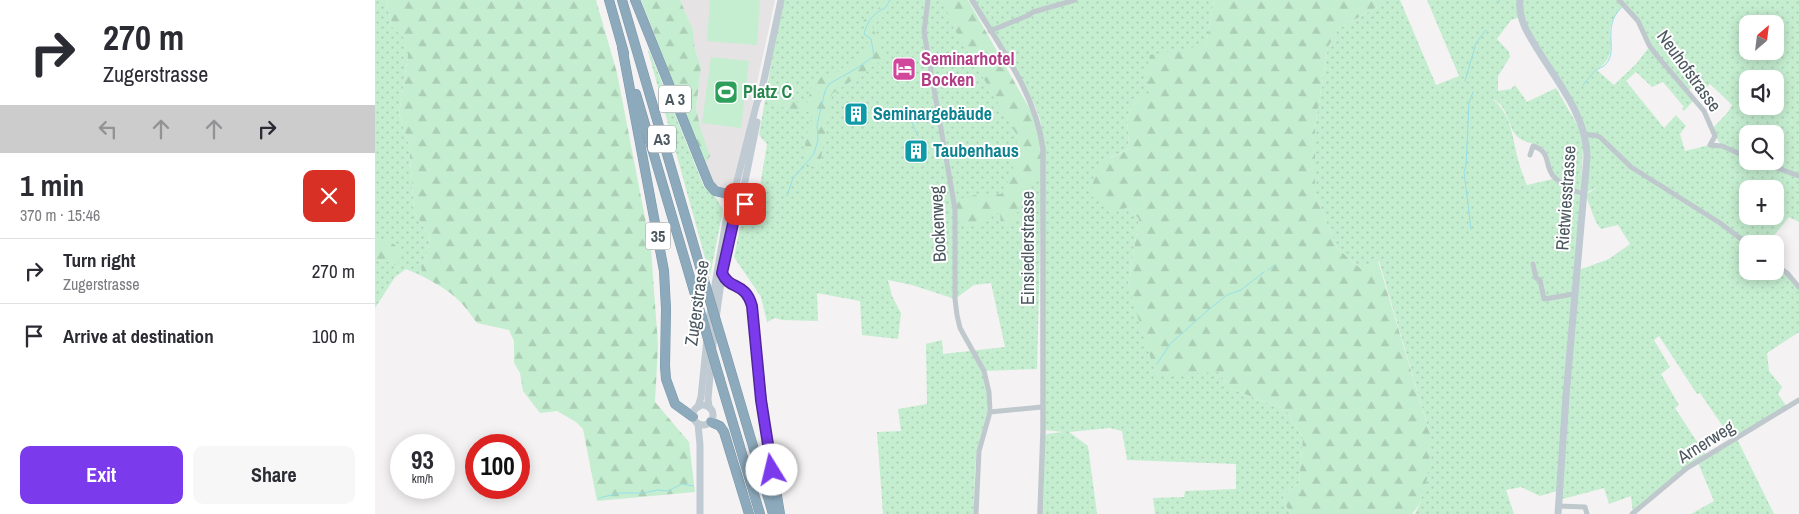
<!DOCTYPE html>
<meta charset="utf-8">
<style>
:root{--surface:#fff;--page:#f7f7f7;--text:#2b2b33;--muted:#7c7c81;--line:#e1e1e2;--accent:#7c3aed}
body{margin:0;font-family:"Archivo Narrow",sans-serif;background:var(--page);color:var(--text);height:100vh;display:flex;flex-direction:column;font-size:19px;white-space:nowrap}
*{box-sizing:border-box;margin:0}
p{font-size:16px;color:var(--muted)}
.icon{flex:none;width:28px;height:28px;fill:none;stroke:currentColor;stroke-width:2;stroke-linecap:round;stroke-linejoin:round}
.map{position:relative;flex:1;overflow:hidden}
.side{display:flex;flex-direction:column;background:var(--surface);width:375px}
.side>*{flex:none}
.hud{background:#fff;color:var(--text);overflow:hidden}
.needle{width:32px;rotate:28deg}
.fabs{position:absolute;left:1364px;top:15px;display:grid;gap:10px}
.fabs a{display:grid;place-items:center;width:45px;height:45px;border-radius:10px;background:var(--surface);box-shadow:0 2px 12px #0003;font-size:25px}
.speed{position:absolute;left:15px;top:434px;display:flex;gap:10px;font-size:25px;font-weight:700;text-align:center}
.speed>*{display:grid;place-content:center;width:65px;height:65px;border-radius:50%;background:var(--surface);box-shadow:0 2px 12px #0003;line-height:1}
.speed small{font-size:12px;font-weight:400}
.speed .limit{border:8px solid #d22;background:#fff;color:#111}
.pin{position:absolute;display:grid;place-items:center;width:42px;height:42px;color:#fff;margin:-21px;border-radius:10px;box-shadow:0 2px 8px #0006}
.me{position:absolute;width:55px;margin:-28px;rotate:351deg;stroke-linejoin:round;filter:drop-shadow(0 0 4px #0008)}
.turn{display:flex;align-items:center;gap:18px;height:105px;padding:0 20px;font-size:22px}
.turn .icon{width:65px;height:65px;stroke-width:2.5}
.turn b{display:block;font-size:35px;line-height:42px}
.lanes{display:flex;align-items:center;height:48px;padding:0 20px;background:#0003;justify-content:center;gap:25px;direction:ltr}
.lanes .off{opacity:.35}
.round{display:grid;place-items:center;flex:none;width:52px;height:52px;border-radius:10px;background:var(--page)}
.headline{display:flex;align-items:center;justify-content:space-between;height:85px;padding:0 20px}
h1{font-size:30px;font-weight:700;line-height:38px}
.button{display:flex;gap:10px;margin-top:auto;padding:10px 20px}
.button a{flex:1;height:58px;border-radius:10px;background:var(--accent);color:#fff;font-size:20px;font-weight:700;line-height:58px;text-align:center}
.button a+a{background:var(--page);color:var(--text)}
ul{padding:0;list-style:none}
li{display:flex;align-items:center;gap:15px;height:65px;padding:0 20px;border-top:1px solid var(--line)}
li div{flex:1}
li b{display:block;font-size:19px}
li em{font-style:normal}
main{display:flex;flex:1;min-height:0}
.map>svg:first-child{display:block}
.education{fill:#e5e3e4}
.grass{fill:url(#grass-dots);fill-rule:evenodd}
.forest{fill:url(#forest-firs)}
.pitch{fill:#c5eed0}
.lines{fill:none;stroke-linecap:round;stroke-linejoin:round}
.stream{stroke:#95dfe8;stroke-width:1}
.motorway-casing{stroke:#7895a9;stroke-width:10}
.minor{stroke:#bfc8cd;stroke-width:5}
.tertiary{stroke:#bfc8cd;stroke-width:5.5}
.secondary{stroke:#bfcad2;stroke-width:7}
.motorway{stroke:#8daabd;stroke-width:9}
.motorway-bridge-casing{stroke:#7895a9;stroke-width:10;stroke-linecap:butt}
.motorway-bridge{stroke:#8daabd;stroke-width:9}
.route-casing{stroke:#51269a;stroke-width:12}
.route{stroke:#7c3aed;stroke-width:9}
.labels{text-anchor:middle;stroke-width:4;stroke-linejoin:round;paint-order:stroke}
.shield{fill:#fff;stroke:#81898f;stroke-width:1}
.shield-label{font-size:16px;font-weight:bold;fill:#4b575f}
.hotel-label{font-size:18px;font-weight:bold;fill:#b23c85;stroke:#fff;text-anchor:start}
.street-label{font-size:18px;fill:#4b575f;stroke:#fff}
.leisure-label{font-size:18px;font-weight:bold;fill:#27864d;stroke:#fff;text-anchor:start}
.culture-label{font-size:18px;font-weight:bold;fill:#0d838f;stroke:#fff;text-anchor:start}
</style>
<main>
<section class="side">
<div class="hud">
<div class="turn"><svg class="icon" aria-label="right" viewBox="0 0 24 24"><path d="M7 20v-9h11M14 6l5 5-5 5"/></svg><div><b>270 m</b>Zugerstrasse</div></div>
<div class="lanes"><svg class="icon off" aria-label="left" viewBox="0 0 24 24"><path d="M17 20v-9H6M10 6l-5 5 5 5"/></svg><svg class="icon off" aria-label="ahead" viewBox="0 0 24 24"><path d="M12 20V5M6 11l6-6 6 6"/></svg><svg class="icon off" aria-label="ahead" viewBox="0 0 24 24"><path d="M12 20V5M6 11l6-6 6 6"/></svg><svg class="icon" aria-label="right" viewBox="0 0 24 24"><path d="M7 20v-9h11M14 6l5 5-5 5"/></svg></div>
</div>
<div class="headline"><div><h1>1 min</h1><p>370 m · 15:46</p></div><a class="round" style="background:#d93025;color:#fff"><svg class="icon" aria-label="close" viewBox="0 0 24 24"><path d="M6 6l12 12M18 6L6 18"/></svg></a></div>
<ul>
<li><svg class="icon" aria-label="right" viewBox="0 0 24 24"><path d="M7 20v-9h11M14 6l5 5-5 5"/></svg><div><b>Turn right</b><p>Zugerstrasse</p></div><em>270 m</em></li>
<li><svg class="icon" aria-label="arrive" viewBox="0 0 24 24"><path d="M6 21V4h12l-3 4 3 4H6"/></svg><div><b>Arrive at destination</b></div><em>100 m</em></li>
</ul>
<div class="button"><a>Exit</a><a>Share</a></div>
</section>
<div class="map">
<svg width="1424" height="514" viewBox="0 0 1424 514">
<defs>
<pattern id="grass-dots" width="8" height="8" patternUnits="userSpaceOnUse" patternTransform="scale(1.25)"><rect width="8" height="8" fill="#c5eed0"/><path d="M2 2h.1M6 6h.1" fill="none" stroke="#abceb5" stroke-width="1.8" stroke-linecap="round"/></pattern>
<pattern id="forest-firs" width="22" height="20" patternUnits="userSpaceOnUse" patternTransform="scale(1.25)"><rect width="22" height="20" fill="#c5eed0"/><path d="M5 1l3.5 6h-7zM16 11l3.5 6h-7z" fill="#abceb5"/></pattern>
</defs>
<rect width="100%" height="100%" fill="#f4f2f2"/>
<path class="education" d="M305 0H400L361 180 354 187 348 190 339 186 330 163 321 108 326 67 320 50 318 30Z"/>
<g class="grass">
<path d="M0 0H11L17 27 30 38 33 55 24 114 34 145 39 211 55 238 51 259 46 265 47 276 31 269 20 277 0 308V261L9 260 7 240 0 238Z"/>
<path d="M407 0H592L667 167 662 369 609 371 607 372 612 392V413L602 449 600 470 599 514H508L502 432 526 431 523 409 552 404 551 344 567 340 568 354 630 347 616 283 599 285 580 299 537 285 513 280 517 296 526 313 523 339 487 335 485 301 442 293 443 321 407 320 400 318 392 322 386 297 359 257 367 218 375 222 385 212 388 198 385 186 392 144 384 135Z"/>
<path d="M597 0H839L831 45 778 92 762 99 752 116 754 149 736 157 753 207 764 219 753 285 843 372 857 389 911 410 928 438 924 483 910 494 908 499 915 514H780L778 498 809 497 810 491 861 489V464L752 460 747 431 735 428 694 432 713 446 722 514H668L670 437 672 434 688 432 670 430 667 138 665 119 658 101Z"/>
<path d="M1008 0H1025L1061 85 1084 76 1052 0H1424V222L1414 217 1392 244H1372V271H1400V264L1424 287V332L1392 353 1394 371 1407 387 1403 394 1412 407 1362 439 1399 514H1316L1339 501 1323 463 1312 469 1258 513 1256 496 1234 504 1229 488 1184 500 1201 271 1234 259 1255 244 1243 225 1226 229C1217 219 1217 207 1210 195L1223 187 1210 193 1213 138 1218 135H1210L1146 17 1136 20 1122 39 1134 52 1135 57 1123 76V91L1136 89 1140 85 1152 102 1181 88 1204 128 1208 146 1206 188 1205 190 1203 191C1196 187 1185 182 1180 176 1174 168 1176 154 1168 148 1160 142 1146 143 1140 134 1132 122 1132 106 1118 99 1138 117 1137 138 1144 163 1146 170 1149 178 1152 185L1178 179 1206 197 1182 491 1165 496 1146 487 1131 490 1139 514H1040C1052 490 1054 461 1055 434L1004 261 985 268 962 248 940 194V128L953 47 964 28 1008 4ZM1249 5 1263 21 1275 46 1261 64 1239 85 1222 70C1233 62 1236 55 1236 42 1236 38 1234 34 1235 30 1236 20 1242 12 1249 5ZM1372 24H1400V51H1372ZM1261 72 1277 87 1288 82 1309 107 1307 109 1309 111 1319 100 1312 91 1322 83 1329 90 1335 84 1357 105 1353 112 1337 129 1340 136 1347 146 1335 145 1310 151 1305 134 1311 126 1301 115 1289 128 1251 81ZM1372 79H1400V106H1372ZM1372 134H1400V161H1372ZM1372 189H1400V216H1372ZM1284 336 1322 394 1325 393 1358 441 1332 457 1300 408 1304 405 1286 374 1295 367 1279 340Z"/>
<path d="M274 50 329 187 340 196 348 210 335 276 273 51Z"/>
</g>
<g class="forest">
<path d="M11 0H221L242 73 276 249 283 345 280 402 314 442 320 492 222 501 208 429 201 422 182 411 165 413 148 391 145 373 139 363V341L134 330 102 323C83 296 76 292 47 276L46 265 51 259 55 238 39 211 34 145 24 114 33 55 29 38 17 27Z"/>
<path d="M266 0H305L318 30 320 50 326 67 321 108 325 127 335 156 330 163Z"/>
<path d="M511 0H521L509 16 497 26 510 58 457 94 445 164 432 167 430 141 438 113 390 104 391 100 432 103 439 80 465 70 494 49 488 21 506 6Z"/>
<path d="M570 0H593L661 120 666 146 667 167 634 228 626 224 625 214 623 213H618L617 216 607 226 597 222 594 226 587 225V220H580L578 201 600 195 626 194 637 174 643 137 574 20Z"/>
<path d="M839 0H1008V4L964 28 953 47 940 128V194L962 248 985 268 1003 261 1055 434C1055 459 1054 495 1037 514H915L908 499 910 494 924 483 928 438 911 410 857 389 843 372 781 375 753 285 764 219 753 207 739 213 715 195C723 162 724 163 754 149L752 116 762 99 777 91 770 77 775 55 831 45Z"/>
<path d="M0 238C15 241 30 245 23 264L19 265 9 260 0 261Z"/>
</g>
<g class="pitch">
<path d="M335 0H385L382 45 332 41Z"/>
<path d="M336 57 374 61 366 128 327 123Z"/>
</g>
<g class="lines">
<g class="stream">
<path d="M1124 2V0"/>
<path d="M1090 81 1101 43 1111 30"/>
<path d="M1208 85C1212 80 1216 75 1221 70 1224 68 1229 67 1231 64 1244 49 1226 28 1246 8"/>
<path d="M533 114 543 136"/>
<path d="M412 196 418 178 439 154 443 139 442 125 450 91 454 84 484 67 499 56 496 39 489 34C492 22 498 13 510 8L515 0"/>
<path d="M1096 229 1089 172 1091 166 1094 103 1098 92"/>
<path d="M893 270 900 265"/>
<path d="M782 364 795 344 833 310 852 295 866 290 889 272"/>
<path d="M224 498 245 493H268L283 490 293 491 307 484 318 486"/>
</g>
<g class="motorway-casing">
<g id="motorway">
<path d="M234 0 249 53"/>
<path d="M247 0 328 277"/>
<path d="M260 0 334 184 340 191 353 194"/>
<path d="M247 47 289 271 291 309 290 366 291 379 300 404 318 417"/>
<path d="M261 94 324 308"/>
<path d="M347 273C355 291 369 281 377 306L388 412 405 514"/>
<path d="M350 351 398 514"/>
<path d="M345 380 385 514"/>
<path d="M336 422 345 426 349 432 374 514"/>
</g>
</g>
<g class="minor">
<path d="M553 0 549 32 580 209V299L582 315 585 328 609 371 614 392 615 412"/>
<path d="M1244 0 1263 21 1274 45 1283 57 1329 111 1340 136 1335 145 1347 146 1372 157"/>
<path d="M615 31 654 15 658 12 700 0"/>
<path d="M1210 135H1219L1225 137 1256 167 1345 223 1373 244"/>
<path d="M1155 155 1158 146C1178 152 1168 167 1180 178 1187 185 1199 191 1208 194"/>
<path d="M1383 161 1424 176"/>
<path d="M1158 264 1161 278 1165 280 1169 299 1199 294"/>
<path d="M1400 264 1412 273 1424 287"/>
<path d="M1183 506 1210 507 1212 514"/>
<path d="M601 514 604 451 615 412 667 407"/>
<path d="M1257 514 1312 468 1424 400"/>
</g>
<path class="tertiary" d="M597 0C625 47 661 94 668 149V433L665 514"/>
<g class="secondary">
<path d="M1145 0C1143 19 1153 34 1163 50 1183 83 1212 117 1212 157L1191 396 1183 514"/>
<circle cx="362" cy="198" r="10"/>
<path d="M360 189 382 102 386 94 406 0"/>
<path d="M368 191 382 122"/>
<circle cx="328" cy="415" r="10"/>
<path d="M323 407 326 397 334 319 354 204"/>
<path d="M334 407 333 399C337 349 342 299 352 249 355 236 356 220 362 208"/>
<path d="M323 424 325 445V514"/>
</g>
<use href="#motorway" class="motorway"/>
<g class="motorway-bridge-casing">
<g id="motorway-bridge">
<path d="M328 277 350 351"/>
<path d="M324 308 345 380"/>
</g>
</g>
<use href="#motorway-bridge" class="motorway-bridge"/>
</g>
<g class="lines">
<g class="route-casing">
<path id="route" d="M370 204 361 210 347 273C355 291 370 281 377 306L386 400 397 470"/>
</g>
<use href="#route" class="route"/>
</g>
<defs>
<g id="hotel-square" transform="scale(1.25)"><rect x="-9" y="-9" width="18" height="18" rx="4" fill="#d1479c" stroke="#fff"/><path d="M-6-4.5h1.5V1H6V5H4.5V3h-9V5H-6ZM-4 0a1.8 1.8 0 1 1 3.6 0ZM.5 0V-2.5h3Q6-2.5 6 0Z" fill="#fff"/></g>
<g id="stadium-square" transform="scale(1.25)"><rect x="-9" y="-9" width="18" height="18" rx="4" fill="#2e9e5b" stroke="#fff"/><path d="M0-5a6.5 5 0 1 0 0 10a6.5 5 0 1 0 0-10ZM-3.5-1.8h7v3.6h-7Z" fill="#fff"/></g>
<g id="building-square" transform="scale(1.25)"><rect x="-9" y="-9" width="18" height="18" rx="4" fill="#0f9aa8" stroke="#fff"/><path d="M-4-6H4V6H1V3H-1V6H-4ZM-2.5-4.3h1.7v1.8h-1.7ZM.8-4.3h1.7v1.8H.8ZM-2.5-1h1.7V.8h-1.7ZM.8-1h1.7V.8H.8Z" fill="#fff"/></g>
</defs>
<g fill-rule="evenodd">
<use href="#hotel-square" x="529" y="69"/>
<use href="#stadium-square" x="351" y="92"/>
<use href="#building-square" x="481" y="114"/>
<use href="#building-square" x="541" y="151"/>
</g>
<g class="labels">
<g class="shield">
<rect x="284" y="85.5" width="32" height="27" rx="4"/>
<rect x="273" y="125.5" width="28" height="27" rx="4"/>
<rect x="270.5" y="222.5" width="25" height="27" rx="4"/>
</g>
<g class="shield-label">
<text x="300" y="105">A 3</text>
<text x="287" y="145">A3</text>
<text x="283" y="242">35</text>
</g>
<g class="hotel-label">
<text x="546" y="65">Seminarhotel<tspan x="546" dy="21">Bocken</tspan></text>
</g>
<g class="street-label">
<text transform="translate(1314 71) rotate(54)" y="6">Neuhofstrasse</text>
<text transform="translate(1191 198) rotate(-86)" y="6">Rietwiesstrasse</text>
<text transform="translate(563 224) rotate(-93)" y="6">Bockenweg</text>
<text transform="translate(653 248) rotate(-90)" y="6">Einsiedlerstrasse</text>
<text transform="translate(322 303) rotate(-82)" y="6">Zugerstrasse</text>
<text transform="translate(1331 442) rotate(-32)" y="6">Arnerweg</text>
</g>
<g class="leisure-label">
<text x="368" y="98">Platz C</text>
</g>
<g class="culture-label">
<text x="498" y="120">Seminargebäude</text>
<text x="558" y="157">Taubenhaus</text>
</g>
</g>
</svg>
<div class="fabs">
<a><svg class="needle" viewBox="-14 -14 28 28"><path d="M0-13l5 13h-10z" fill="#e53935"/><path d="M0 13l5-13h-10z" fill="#7c7c81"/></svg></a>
<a><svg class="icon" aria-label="sound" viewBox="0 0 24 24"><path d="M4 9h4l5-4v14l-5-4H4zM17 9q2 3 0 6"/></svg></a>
<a><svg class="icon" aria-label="search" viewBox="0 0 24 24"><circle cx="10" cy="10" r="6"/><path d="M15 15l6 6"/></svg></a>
<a>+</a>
<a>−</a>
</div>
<div class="speed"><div>93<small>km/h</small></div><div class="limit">100</div></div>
<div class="pin" style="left:370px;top:204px;background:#d93025"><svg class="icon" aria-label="arrive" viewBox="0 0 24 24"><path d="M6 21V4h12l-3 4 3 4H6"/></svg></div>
<svg class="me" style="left:397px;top:470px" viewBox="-20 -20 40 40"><circle r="19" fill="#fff"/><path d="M0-13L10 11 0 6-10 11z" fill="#7c3aed"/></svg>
</div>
</main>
